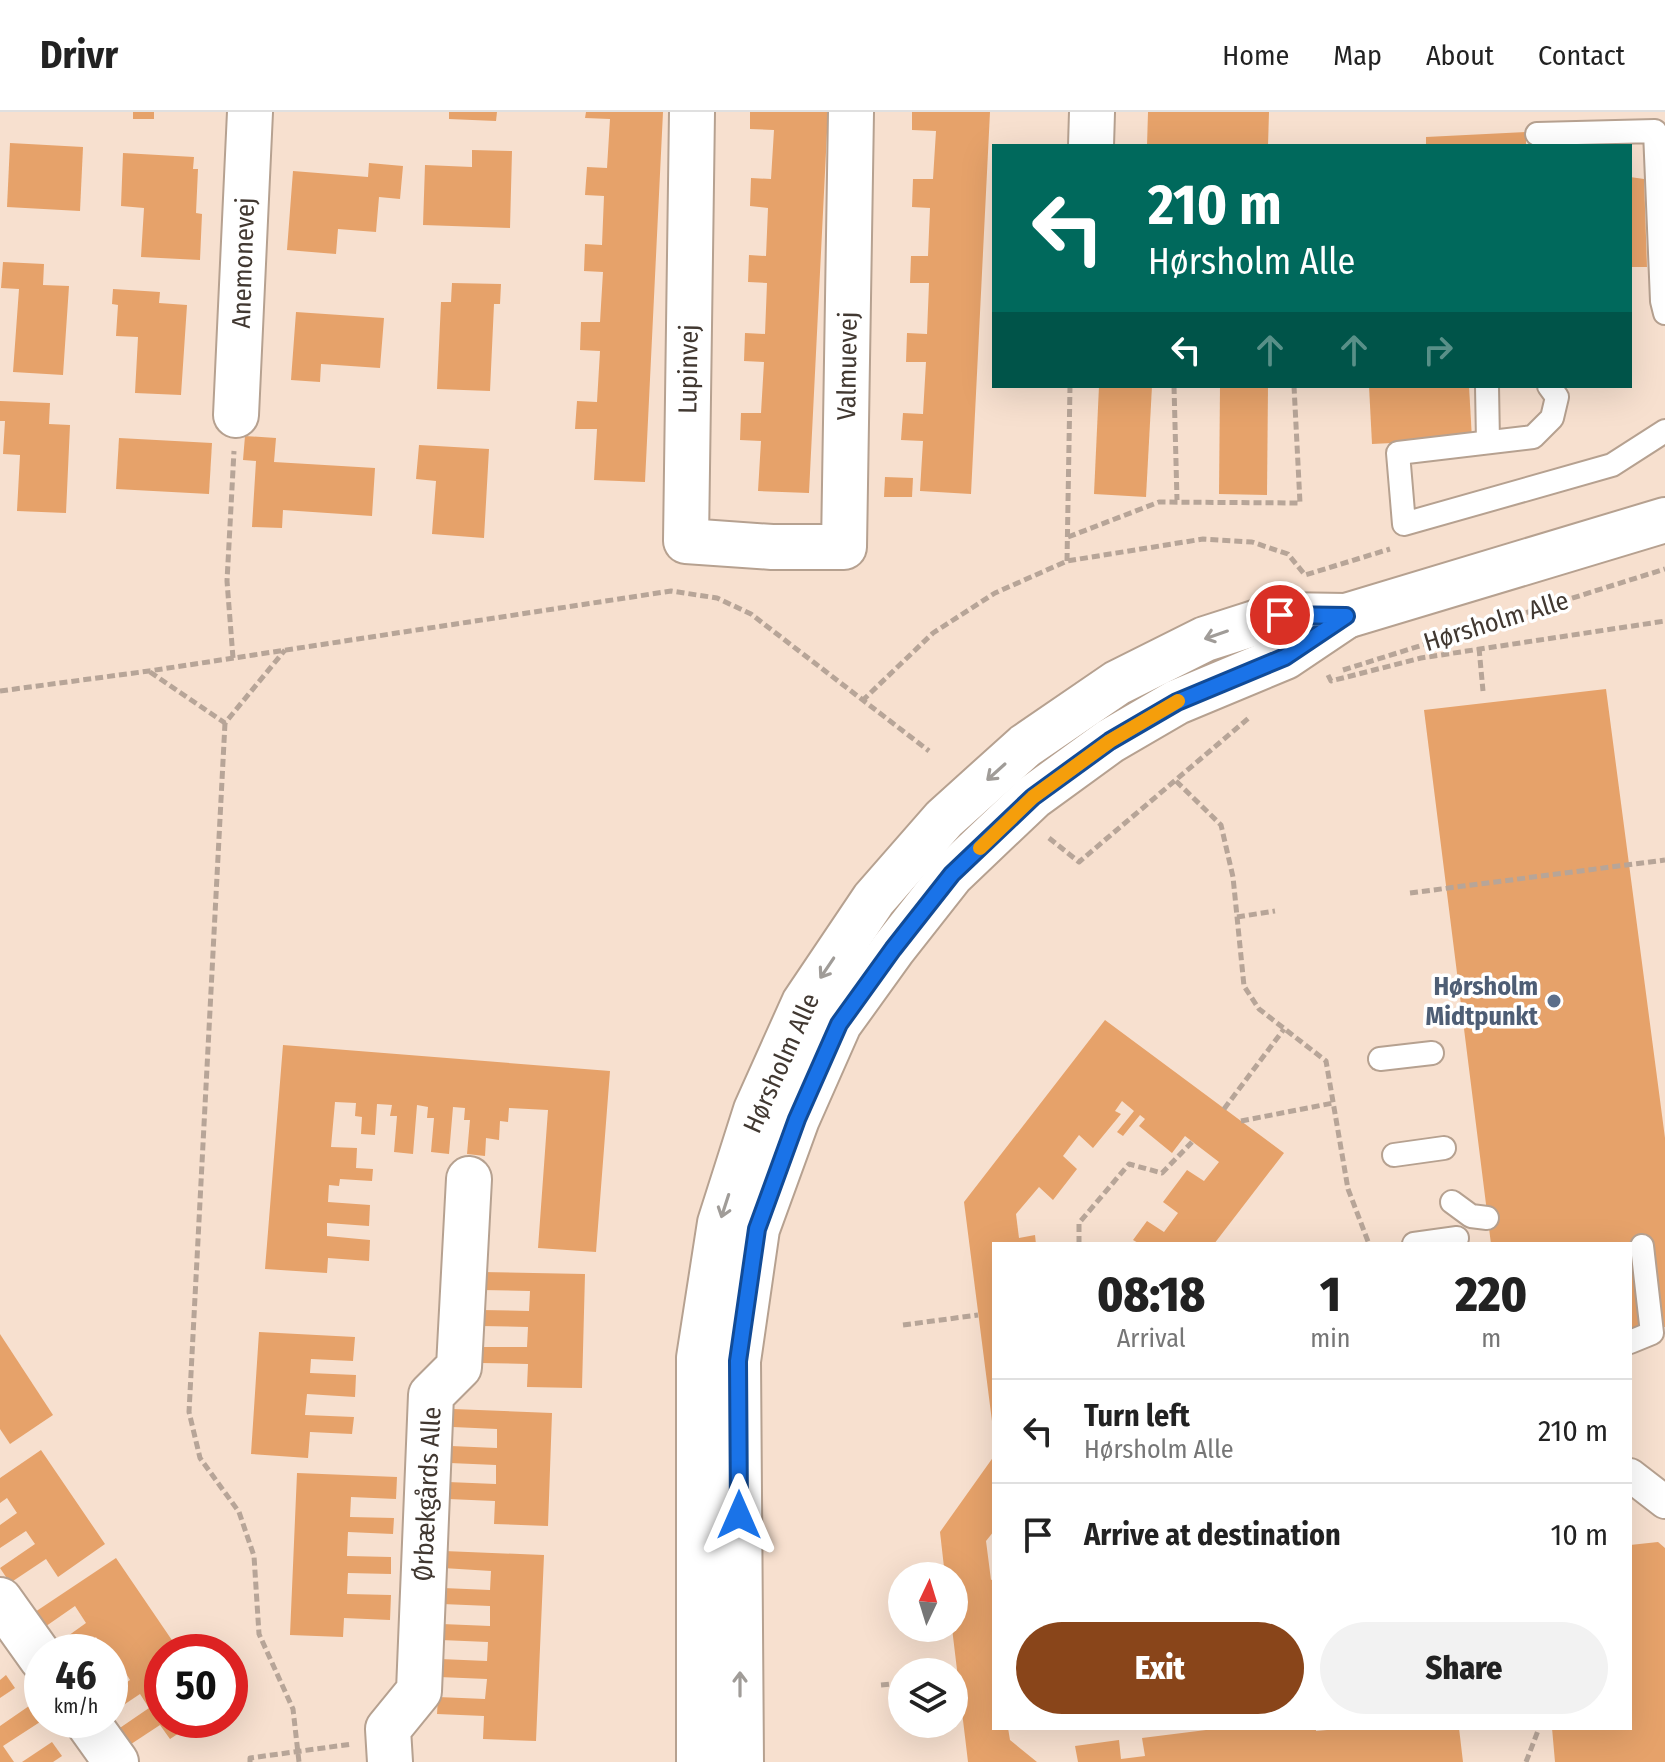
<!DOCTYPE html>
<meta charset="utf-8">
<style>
:root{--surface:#fff;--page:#f2f2f2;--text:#222;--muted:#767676;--line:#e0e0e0;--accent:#89451a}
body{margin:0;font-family:"Fira Sans Condensed",sans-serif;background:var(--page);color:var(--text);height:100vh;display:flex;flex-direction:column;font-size:30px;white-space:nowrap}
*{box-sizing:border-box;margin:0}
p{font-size:26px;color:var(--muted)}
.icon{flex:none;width:44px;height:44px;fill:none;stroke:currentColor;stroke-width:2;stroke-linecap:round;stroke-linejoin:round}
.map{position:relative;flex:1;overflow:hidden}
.sheet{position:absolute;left:992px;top:1130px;width:640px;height:488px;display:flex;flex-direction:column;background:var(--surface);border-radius:0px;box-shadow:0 8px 32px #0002}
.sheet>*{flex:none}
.hud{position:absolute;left:992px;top:32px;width:640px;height:244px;border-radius:0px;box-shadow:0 8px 32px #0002;background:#00695c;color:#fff;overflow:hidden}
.needle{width:52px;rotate:4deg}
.fabs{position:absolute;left:888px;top:1450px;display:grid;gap:16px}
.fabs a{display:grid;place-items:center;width:80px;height:80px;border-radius:50%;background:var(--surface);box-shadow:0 8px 32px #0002;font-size:40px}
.speed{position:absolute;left:24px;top:1522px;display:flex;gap:16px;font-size:40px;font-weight:700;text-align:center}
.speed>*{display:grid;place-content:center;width:104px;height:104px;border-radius:50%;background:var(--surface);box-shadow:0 8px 32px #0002;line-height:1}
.speed small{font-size:20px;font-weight:400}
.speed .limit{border:12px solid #d22;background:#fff;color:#111}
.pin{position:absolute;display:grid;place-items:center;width:68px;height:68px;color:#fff;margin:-34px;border:4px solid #fff;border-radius:50%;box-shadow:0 2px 8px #0007}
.me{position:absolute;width:88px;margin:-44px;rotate:0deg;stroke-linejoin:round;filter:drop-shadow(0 0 6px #0008)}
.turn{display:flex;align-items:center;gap:28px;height:168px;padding:0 24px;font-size:36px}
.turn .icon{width:104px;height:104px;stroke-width:2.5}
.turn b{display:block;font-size:56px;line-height:68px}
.lanes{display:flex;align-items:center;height:76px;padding:0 24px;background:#0003;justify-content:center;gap:40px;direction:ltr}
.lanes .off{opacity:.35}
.eta{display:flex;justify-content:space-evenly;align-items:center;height:136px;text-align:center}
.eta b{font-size:48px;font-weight:800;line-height:56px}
.primary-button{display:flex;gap:16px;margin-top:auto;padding:16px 24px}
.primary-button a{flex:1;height:92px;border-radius:48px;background:var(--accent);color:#fff;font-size:32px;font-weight:800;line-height:92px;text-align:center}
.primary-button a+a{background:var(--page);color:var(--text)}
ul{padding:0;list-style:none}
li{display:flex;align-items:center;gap:24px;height:104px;padding:0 24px;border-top:2px solid var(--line)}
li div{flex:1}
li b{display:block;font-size:30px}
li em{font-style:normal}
header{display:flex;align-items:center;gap:48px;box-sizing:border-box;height:112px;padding:0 40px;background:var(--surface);border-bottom:2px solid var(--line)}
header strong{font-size:38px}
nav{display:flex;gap:44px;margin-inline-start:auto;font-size:28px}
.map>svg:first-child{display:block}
.building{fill:#e6a26a}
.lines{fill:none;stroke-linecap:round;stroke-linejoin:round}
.service-casing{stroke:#b6a190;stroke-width:26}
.pedestrian-casing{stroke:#b6a190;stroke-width:36}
.minor-casing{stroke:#b6a190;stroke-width:48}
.secondary-casing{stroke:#b6a190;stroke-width:48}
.path{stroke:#b7a598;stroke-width:5;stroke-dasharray:8 4;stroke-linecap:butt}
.service{stroke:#fff;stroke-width:22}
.pedestrian{stroke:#fff;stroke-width:32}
.minor{stroke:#fff;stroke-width:44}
.secondary{stroke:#fff;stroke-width:44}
.oneway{stroke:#a09c98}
.route-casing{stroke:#114b97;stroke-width:20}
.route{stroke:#1a73e8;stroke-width:14}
.slow{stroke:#f59e0b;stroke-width:14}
.service-dot{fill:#5c6f8a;stroke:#fff;stroke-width:3}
.labels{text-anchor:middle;stroke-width:7;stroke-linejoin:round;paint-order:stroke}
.street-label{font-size:26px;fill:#413831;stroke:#fff}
.service-label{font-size:26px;font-weight:bold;fill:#4e5e75;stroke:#fff;text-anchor:end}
</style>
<header>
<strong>Drivr</strong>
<nav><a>Home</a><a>Map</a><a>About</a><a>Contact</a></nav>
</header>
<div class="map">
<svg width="1665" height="1650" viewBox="0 0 1665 1650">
<rect width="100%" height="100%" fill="#f7e0cf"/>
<g class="building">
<rect x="133" y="0" width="21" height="7"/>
<path d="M449 0H497L496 9 449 7Z"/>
<path d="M586 0H663L645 370 594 368 597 317H575L577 289 597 290 600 239 580 238 581 210H600L603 160 584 159 585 132 602 133 604 84 585 83 587 55 607 56 610 7 585 6Z"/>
<path d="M750 0H828L809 381 758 379 761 329 740 328 741 301H761L764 250 744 249 745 221 765 222 767 171 748 170 749 143 766 144 768 96 750 94 751 66 771 67 774 18 750 17Z"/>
<path d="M912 0H990L971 382 920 379 923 329 901 328 903 301 923 302 926 250H906L907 221 927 222 929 171H910L911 144H928L930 96 912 95 913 67H933L936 19 912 18Z"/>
<path d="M1148 0H1269L1268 34H1147Z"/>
<path d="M1526 20V34H1426V25Z"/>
<path d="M10 31 83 35 80 99 7 95Z"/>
<path d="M472 38 512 39 510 116 423 113 425 53 472 55Z"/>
<path d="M123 41 194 45 193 57H198L196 101 202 102 200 148 141 145 144 96 121 94Z"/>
<path d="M369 51 403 54 400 87 379 85 376 120 338 117 336 142 287 138 293 59 368 65Z"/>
<path d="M1630 65 1644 67 1647 155H1630Z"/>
<path d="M3 150 44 152 43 173 69 174 63 263 13 260 19 177 1 176Z"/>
<path d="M452 171 501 172 500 192H494L490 279 437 277 441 190H451Z"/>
<path d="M113 177 160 180 159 191 187 193 181 283 135 281 138 225 116 224 118 193 112 192Z"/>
<path d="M296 200 384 206 380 256 321 252 320 270 291 268Z"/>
<path d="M1099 274H1152L1146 385 1094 382Z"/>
<path d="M1220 274H1268L1267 383 1219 382Z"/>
<path d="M1369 274H1469L1472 327 1372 332Z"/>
<path d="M0 289 50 291 49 312 70 313 66 401 17 399 20 343 3 342 5 309H0Z"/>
<path d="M245 324 276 326 274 350 375 356 372 404 283 398 282 416 252 415 256 349 243 348Z"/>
<path d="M119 326 212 331 209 382 116 377Z"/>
<path d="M419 333 489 337 484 426 432 422 436 369 416 367Z"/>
<path d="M885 365 913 366 912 385H884Z"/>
<path d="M1606 577 1665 1026V1215L1630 1218V1132H1491L1424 598Z"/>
<path d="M1105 908 1284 1041 1214 1132H1140L1133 1128 1147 1109 1164 1120 1178 1101 1163 1090 1187 1058 1204 1069 1219 1050 1185 1024 1172 1041 1139 1014 1145 1007 1140 1003 1123 1024 1117 1020 1134 999 1122 989 1115 999 1121 1002 1093 1036 1079 1023 1063 1044 1077 1057 1053 1088 1039 1075 1016 1102 1019 1126 1035 1123 1036 1132H994L992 1309 964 1090Z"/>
<path d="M283 933 610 959 596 1140 538 1136 548 998 509 996 508 1010 500 1009 499 1028 486 1026 485 1044 467 1042 470 1008H464L465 996 453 995 449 1042 431 1040 434 1006H427L428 995 417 993 413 1042 394 1040 397 1004H390L392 993 377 992 375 1023 361 1022 362 1005 355 1004 356 991 335 990 331 1035 357 1036 356 1056 373 1057 372 1069 340 1067 339 1074 329 1073 328 1090 370 1093 369 1114 327 1111V1124L370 1128 369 1149 328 1146 327 1161 265 1157Z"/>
<path d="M482 1160 585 1162 582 1276 527 1275 528 1252 481 1251V1235H527L528 1215 481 1214V1198L529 1199 530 1179 482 1178Z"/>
<path d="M259 1220 355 1225 353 1249 311 1247 310 1261 356 1263 355 1285 307 1282 305 1303 354 1305 352 1322 310 1320 308 1346 251 1342Z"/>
<path d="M0 1222 53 1303 10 1332 0 1317Z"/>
<path d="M453 1297 552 1301 548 1414 494 1412 495 1389 448 1387V1370L496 1372V1353L450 1351 451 1334 497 1336V1317L453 1315Z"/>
<path d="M41 1338 105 1432 58 1465 46 1447 10 1471 0 1456 35 1432 26 1419 0 1436V1413L17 1401 7 1386 0 1391V1366Z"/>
<path d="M994 1344V1419L986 1429 991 1468 994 1467V1616H1008L1010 1628 1037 1650H968L952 1516H954V1464H945L940 1420Z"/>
<path d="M297 1361 397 1365 396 1387 351 1385 350 1405 394 1406 393 1422 348 1420 347 1444 391 1445V1462L348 1461 347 1482 391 1483 390 1508 344 1506 343 1525 290 1523Z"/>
<path d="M1658 1430 1665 1436V1650H1555L1552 1616H1630V1433Z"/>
<path d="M444 1439 544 1443 536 1629 483 1627 484 1604 437 1602 438 1585 485 1587 487 1567 439 1565 440 1547 487 1549 488 1530 441 1528 442 1512 490 1514V1494L442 1492 443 1476 490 1478 491 1459 443 1456Z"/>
<path d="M116 1446 180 1540H162V1608H199L170 1627 160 1613 122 1638 111 1622 149 1596 140 1582 110 1602V1582L130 1568 119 1550 110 1556V1540H100L104 1538 96 1525 75 1540H54L51 1536 86 1511 75 1494 39 1519 29 1504Z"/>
<path d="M6 1563 15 1576 0 1586V1568Z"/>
<path d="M29 1594 40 1610 3 1634 14 1650H0V1614Z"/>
<path d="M1222 1616H1316V1619L1349 1616H1459L1463 1650H1078L1075 1634 1119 1628 1121 1647 1145 1644 1142 1626Z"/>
<path d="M52 1630 62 1644 53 1650H22Z"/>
</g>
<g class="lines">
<g class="service-casing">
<g id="service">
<path d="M1537 22 1655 19 1662 189 1665 201"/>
<path d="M1487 274 1488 330"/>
<path d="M1549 274 1557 285 1552 306 1533 325 1398 341 1404 412 1612 353 1665 319"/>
<path d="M1380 947 1432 941"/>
<path d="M1394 1043 1444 1036"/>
<path d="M1452 1090 1471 1104 1487 1106"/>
<path d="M1414 1132 1457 1126"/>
<path d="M1630 1230 1652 1221 1642 1134"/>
</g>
</g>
<g class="pedestrian-casing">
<path id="pedestrian" d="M1630 1363 1665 1390"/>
</g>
<g class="minor-casing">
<g id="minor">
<path d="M692 0 686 429 772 435H844L851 0"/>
<path d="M1091 34 1092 0"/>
<path d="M236 303 250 0"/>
<path d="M0 1488 42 1547"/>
<path d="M86 1608 116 1650"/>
<path d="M390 1650 388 1617 419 1579 431 1283 459 1255 469 1067"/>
</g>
</g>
<g class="secondary-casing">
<g id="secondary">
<path d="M699 1650V1246L720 1111 756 998 804 891 874 787 944 707 1025 634 1117 571 1205 527 1280 503 1346 504 1665 408"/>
<path d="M741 1650 738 1249 757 1117 797 1007 839 912 893 837 952 762 1033 685 1110 629 1177 590 1285 545 1346 504"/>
</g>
</g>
<g class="path">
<path d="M1174 274 1177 388"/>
<path d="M1068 425 1159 390 1300 391 1294 274"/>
<path d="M1067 449 1070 274"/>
<path d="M1479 536 1483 579"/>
<path d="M233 546 227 469 234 339"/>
<path d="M1343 558 1665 457"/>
<path d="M150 560 225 611 285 538"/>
<path d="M1328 563 1331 569 1421 546 1665 509"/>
<path d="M0 579 149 559 671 479 717 486 751 502 929 639"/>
<path d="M862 589 933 521 995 481 1067 449 1203 427 1252 430 1288 442 1305 463 1390 437"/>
<path d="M225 611 189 1300 200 1346 239 1400 254 1444 259 1522 293 1597 299 1650"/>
<path d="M1176 669 1221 713 1233 765 1244 874 1259 897 1326 949 1348 1077 1369 1132"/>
<path d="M1049 726 1079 750 1250 605"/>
<path d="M1410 781 1665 748"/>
<path d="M1237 805 1275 799"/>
<path d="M1224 997 1284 917"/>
<path d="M1241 1009 1333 991"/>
<path d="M1079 1132V1111L1129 1052 1162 1061 1192 1030"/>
<path d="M903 1213 978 1203"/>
<path d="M954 1565H958"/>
<path d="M881 1573 902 1571"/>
<path d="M250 1650V1646L352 1632"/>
<path d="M1526 1650 1539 1616"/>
</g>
<use href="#service" class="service"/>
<use href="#pedestrian" class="pedestrian"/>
<use href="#minor" class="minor"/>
<use href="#secondary" class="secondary"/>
</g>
<defs><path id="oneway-shaft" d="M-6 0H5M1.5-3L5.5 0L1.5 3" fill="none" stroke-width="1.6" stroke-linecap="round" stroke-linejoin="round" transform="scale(2)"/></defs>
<g class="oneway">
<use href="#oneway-shaft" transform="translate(1216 523) rotate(161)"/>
<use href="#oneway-shaft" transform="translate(996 660) rotate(138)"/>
<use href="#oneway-shaft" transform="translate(827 856) rotate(124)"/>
<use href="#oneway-shaft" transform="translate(725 1094) rotate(108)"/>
<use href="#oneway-shaft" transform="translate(740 1572) rotate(-90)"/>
</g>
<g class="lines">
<g class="route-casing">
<path id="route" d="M739 1403 738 1249 757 1117 797 1007 839 912 893 837 952 762 1033 685 1110 629 1177 590 1285 545 1346 504 1280 503"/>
</g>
<use href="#route" class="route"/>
<path class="slow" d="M980 736 1033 685 1110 629 1178 589"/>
</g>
<circle class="service-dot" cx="1554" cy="889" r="8"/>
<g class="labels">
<g class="street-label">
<text transform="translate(243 151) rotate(-88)" y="9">Anemonevej</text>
<text transform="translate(847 254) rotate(-89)" y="9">Valmuevej</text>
<text transform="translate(688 257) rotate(-89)" y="9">Lupinvej</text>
<text transform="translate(1496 509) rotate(-17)" y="9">Hørsholm Alle</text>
<text transform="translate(781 951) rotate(-66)" y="9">Hørsholm Alle</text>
<text transform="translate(427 1382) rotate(-87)" y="9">Ørbækgårds Alle</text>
</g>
<g class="service-label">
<text x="1538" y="883">Hørsholm<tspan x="1538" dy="30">Midtpunkt</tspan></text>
</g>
</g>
</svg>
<div class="fabs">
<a><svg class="needle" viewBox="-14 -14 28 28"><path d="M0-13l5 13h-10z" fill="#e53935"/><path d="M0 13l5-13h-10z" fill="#767676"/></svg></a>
<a><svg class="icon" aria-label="layers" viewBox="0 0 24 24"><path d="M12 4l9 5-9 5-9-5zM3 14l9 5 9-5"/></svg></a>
</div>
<div class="speed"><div>46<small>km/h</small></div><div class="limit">50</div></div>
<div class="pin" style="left:1280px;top:503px;background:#d93025"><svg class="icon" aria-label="arrive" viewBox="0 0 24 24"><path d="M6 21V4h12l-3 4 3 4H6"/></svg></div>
<svg class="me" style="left:739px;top:1403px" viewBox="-20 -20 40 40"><path d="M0-17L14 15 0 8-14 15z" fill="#1a73e8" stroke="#fff" stroke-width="4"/></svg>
<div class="hud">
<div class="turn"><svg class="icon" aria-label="left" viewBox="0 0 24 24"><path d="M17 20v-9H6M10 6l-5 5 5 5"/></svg><div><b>210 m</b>Hørsholm Alle</div></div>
<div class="lanes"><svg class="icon" aria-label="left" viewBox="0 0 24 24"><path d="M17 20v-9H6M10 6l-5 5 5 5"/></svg><svg class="icon off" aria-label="ahead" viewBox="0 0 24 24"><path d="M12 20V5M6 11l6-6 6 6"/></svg><svg class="icon off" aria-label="ahead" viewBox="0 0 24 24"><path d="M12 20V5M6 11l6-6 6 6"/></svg><svg class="icon off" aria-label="right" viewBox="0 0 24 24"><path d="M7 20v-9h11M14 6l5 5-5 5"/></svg></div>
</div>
<section class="sheet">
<div class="eta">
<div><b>08:18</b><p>Arrival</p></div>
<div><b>1</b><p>min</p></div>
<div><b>220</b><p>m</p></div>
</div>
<ul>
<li><svg class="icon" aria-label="left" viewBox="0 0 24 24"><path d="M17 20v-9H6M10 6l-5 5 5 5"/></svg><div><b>Turn left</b><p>Hørsholm Alle</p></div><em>210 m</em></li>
<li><svg class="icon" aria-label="arrive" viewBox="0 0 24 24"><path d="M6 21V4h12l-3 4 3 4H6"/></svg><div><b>Arrive at destination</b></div><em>10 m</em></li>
</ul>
<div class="primary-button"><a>Exit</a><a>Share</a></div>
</section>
</div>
